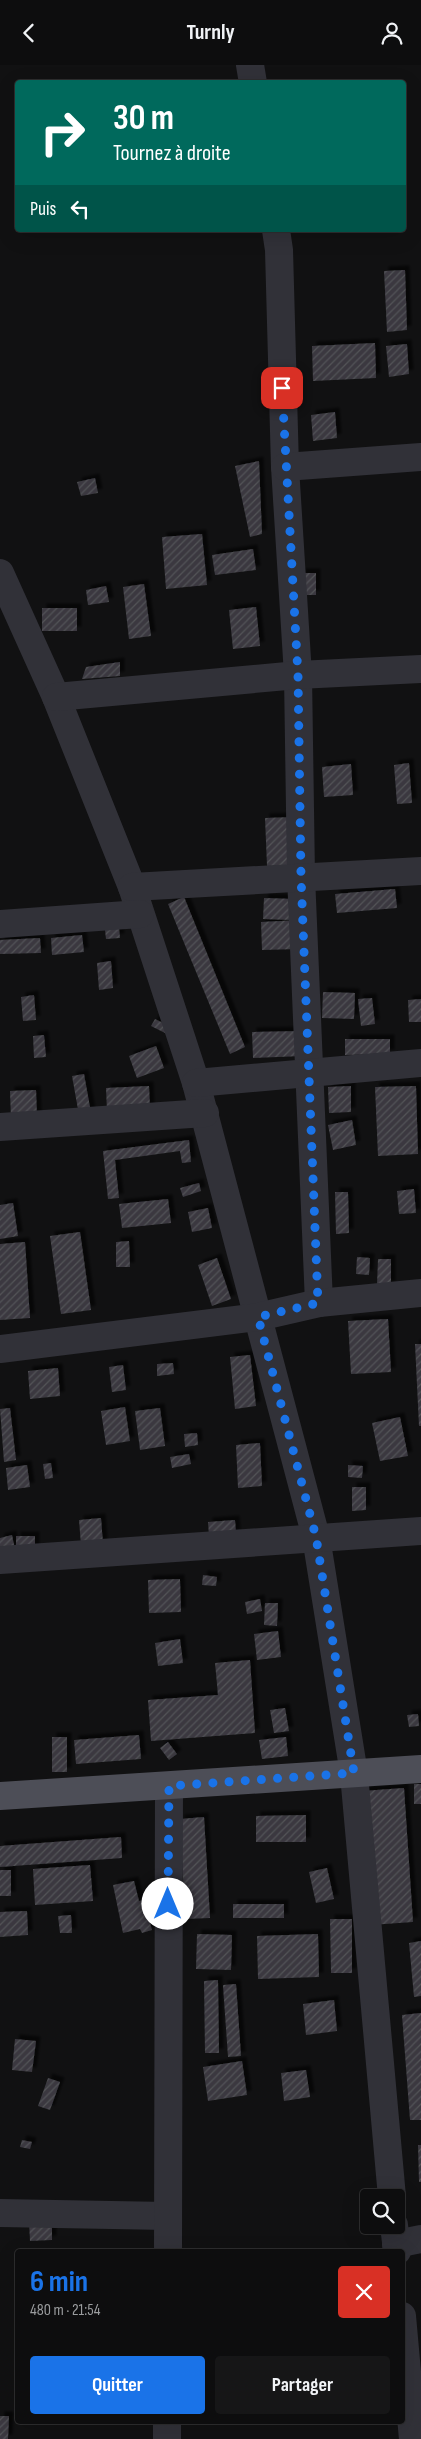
<!DOCTYPE html>
<html lang="fr">
<meta charset="utf-8">
<style>
:root{--surface:#0d0d0e;--page:#161617;--text:#f1f3f6;--muted:#9a9c9e;--line:#2d2d2e;--accent:#1a73e8}
body{margin:0;font-family:"Sofia Sans Condensed",sans-serif;background:var(--page);color:var(--text);height:100vh;display:flex;flex-direction:column;font-size:19px;white-space:nowrap}
*{box-sizing:border-box;margin:0}
p{font-size:16px;color:var(--muted)}
.icon{flex:none;width:28px;height:28px;fill:none;stroke:currentColor;stroke-width:2;stroke-linecap:round;stroke-linejoin:round}
.map{position:relative;flex:1;overflow:hidden}
.side{position:absolute;left:15px;top:2184px;width:390px;height:175px;display:flex;flex-direction:column;background:var(--surface);border-radius:5px;box-shadow:0 5px 20px #0002,0 0 0 1px var(--line)}
.side>*{flex:none}
.hud{position:absolute;left:15px;top:15px;width:391px;height:152px;border-radius:5px;box-shadow:0 5px 20px #0002,0 0 0 1px var(--line);background:#00695c;color:#fff;overflow:hidden}
.fabs{position:absolute;left:360px;top:2124px;display:grid;gap:10px}
.fabs a{display:grid;place-items:center;width:45px;height:45px;border-radius:5px;background:var(--surface);box-shadow:0 5px 20px #0002,0 0 0 1px var(--line);font-size:25px}
.pin{position:absolute;display:grid;place-items:center;width:42px;height:42px;color:#fff;margin:-21px;border-radius:10px;box-shadow:0 2px 8px #0006}
.me{position:absolute;width:55px;margin:-28px;rotate:0deg;stroke-linejoin:round;filter:drop-shadow(0 0 4px #0008)}
.turn{display:flex;align-items:center;gap:18px;height:105px;padding:0 15px;font-size:22px}
.turn .icon{width:65px;height:65px;stroke-width:2.5}
.turn b{display:block;font-size:35px;line-height:42px}
.then{display:flex;align-items:center;height:48px;padding:0 15px;background:#0003;gap:10px;font-size:19px}
.round{display:grid;place-items:center;flex:none;width:52px;height:52px;border-radius:5px;background:var(--page)}
.head{display:flex;align-items:center;justify-content:space-between;height:85px;padding:0 15px}
h1{font-size:30px;font-weight:700;line-height:38px;color:var(--accent)}
.action{display:flex;gap:10px;margin-top:auto;padding:10px 15px}
.action a{flex:1;height:58px;border-radius:5px;background:var(--accent);color:#fff;font-size:20px;font-weight:700;line-height:58px;text-align:center}
.action a+a{background:var(--page);color:var(--text)}
header{display:flex;justify-content:space-between;align-items:center;height:65px;padding:0 15px;background:var(--surface);font-size:22px;font-weight:700}
.map>svg:first-child{display:block}
.building{fill:url(#building-hatch);filter:url(#shadow)}
.lines{fill:none;stroke-linecap:round;stroke-linejoin:round}
.minor{stroke:#313138;stroke-width:28}
.major{stroke:#4d4e57;stroke-width:28}
.route{stroke:#1a73e8;stroke-width:9;stroke-dasharray:0 16.2}
</style>
<header><svg class="icon" aria-label="back" viewBox="0 0 24 24"><path d="M15 5l-7 7 7 7"/></svg>Turnly<svg class="icon" aria-label="person" viewBox="0 0 24 24"><circle cx="12" cy="8" r="4"/><path d="M4 21q1-7 8-7t8 7"/></svg></header>
<div class="map">
<svg width="421" height="2374" viewBox="0 0 421 2374">
<defs>
<pattern id="building-hatch" width="6" height="6" patternUnits="userSpaceOnUse" patternTransform="scale(1.25)"><rect width="6" height="6" fill="#3a393f"/><path d="M-1 1l2-2M0 6l6-6M5 7l2-2" fill="none" stroke="#535358"/></pattern>
<filter id="shadow"><feDropShadow dx="4.5" dy="-4.5" stdDeviation="1" flood-color="#0009"/></filter>
</defs>
<rect width="100%" height="100%" fill="#111112"/>
<g class="building">
<path d="M405 205 407 265 387 267 384 206Z"/>
<path d="M375 278 376 313 313 316 312 281Z"/>
<path d="M407 279 409 309 389 312 386 281Z"/>
<path d="M335 347 337 373 313 376 311 350Z"/>
<path d="M259 396 262 469 250 472 235 401Z"/>
<path d="M95 413 98 428 81 431 77 417Z"/>
<path d="M202 469 207 520 166 524 162 472Z"/>
<path d="M253 484 256 505 215 510 212 490Z"/>
<rect x="301" y="508" width="15" height="22"/>
<path d="M144 519 151 571 129 574 123 522Z"/>
<path d="M106 521 109 537 88 540 86 525Z"/>
<path d="M256 542 260 581 233 584 229 545Z"/>
<rect x="42" y="543" width="35" height="23"/>
<path d="M120 597V611L82 614 86 602Z"/>
<path d="M409 698 412 738 397 739 394 700Z"/>
<path d="M351 699 353 730 324 732 322 702Z"/>
<path d="M296 752 297 800 267 801 265 753Z"/>
<path d="M395 824 397 843 337 848 335 829Z"/>
<path d="M184 832 245 982 230 989 168 839Z"/>
<path d="M264 833 293 834 292 855 263 854Z"/>
<path d="M301 855V884L262 885 261 857Z"/>
<path d="M119 863 120 873 106 874 105 865Z"/>
<path d="M82 870 84 887 52 890 51 873Z"/>
<path d="M40 873 41 888 0 889V875Z"/>
<path d="M111 896 113 923 99 925 97 898Z"/>
<path d="M323 927 355 928 354 954 322 953Z"/>
<path d="M34 930 36 955 23 956 21 932Z"/>
<path d="M372 933 375 959 361 961 358 934Z"/>
<path d="M421 934V957H409L408 935Z"/>
<path d="M155 954 171 962 167 969 151 961Z"/>
<path d="M303 966V991L253 993 252 967Z"/>
<path d="M44 970 46 992 34 993 33 971Z"/>
<path d="M345 974H390V989L345 990Z"/>
<path d="M156 981 164 1003 137 1013 129 991Z"/>
<path d="M84 1009 91 1048 79 1050 72 1011Z"/>
<path d="M149 1021 150 1045 107 1047 106 1023Z"/>
<path d="M351 1021V1047L329 1048 328 1022Z"/>
<path d="M416 1021 418 1089 378 1091 375 1022Z"/>
<path d="M36 1025 37 1053 11 1054 10 1026Z"/>
<path d="M352 1055 356 1080 333 1085 328 1060Z"/>
<path d="M189 1075 191 1097 182 1098 180 1086 115 1095 119 1133 108 1134 103 1086Z"/>
<path d="M199 1118 201 1126 183 1132 180 1123Z"/>
<path d="M414 1124 416 1148 399 1149 397 1126Z"/>
<path d="M335 1127H348L349 1168 336 1169Z"/>
<path d="M168 1134 171 1158 122 1163 119 1139Z"/>
<path d="M13 1138 18 1171 0 1174V1140Z"/>
<path d="M208 1143 212 1163 192 1167 188 1147Z"/>
<path d="M80 1167 91 1245 61 1249 50 1171Z"/>
<path d="M129 1176 130 1202H116V1177Z"/>
<path d="M25 1177 30 1253 0 1255V1179Z"/>
<path d="M357 1192 370 1193 369 1210 356 1209Z"/>
<path d="M217 1193 231 1234 212 1241 198 1200Z"/>
<path d="M378 1194H391V1221L377 1220Z"/>
<path d="M388 1254 391 1307 351 1309 348 1256Z"/>
<path d="M415 1279H421V1361H419Z"/>
<path d="M250 1290 256 1341 235 1344 230 1292Z"/>
<path d="M173 1298 174 1309 157 1311V1299Z"/>
<path d="M123 1300 126 1325 112 1327 109 1302Z"/>
<path d="M58 1303 60 1331 30 1334 28 1306Z"/>
<path d="M125 1342 130 1376 106 1380 101 1346Z"/>
<path d="M10 1343 16 1395 4 1397 0 1344Z"/>
<path d="M160 1343 165 1381 140 1385 135 1346Z"/>
<path d="M400 1352 408 1391 380 1396 372 1358Z"/>
<path d="M197 1368 198 1380 185 1382 184 1369Z"/>
<path d="M260 1378 262 1421 238 1423 236 1380Z"/>
<path d="M189 1389 191 1399 172 1403 170 1392Z"/>
<path d="M51 1398 53 1413 45 1414 43 1399Z"/>
<path d="M27 1400 30 1422 8 1425 6 1403Z"/>
<path d="M348 1400 363 1401 362 1413 348 1412Z"/>
<path d="M352 1422H366V1445L352 1446Z"/>
<path d="M101 1453 103 1479 81 1480 79 1455Z"/>
<path d="M235 1455 236 1469 209 1471 208 1457Z"/>
<path d="M12 1470 15 1485 0 1484V1473Z"/>
<rect x="16" y="1471" width="19" height="17"/>
<path d="M203 1510 217 1512 216 1521 202 1520Z"/>
<path d="M180 1514 181 1547 149 1548 148 1515Z"/>
<path d="M260 1534 262 1546 247 1549 245 1537Z"/>
<path d="M265 1538H278L277 1561 264 1560Z"/>
<path d="M278 1566 281 1592 257 1595 254 1569Z"/>
<path d="M180 1574 183 1598 158 1601 155 1578Z"/>
<path d="M250 1595 255 1668 151 1676 148 1635 218 1630 215 1598Z"/>
<path d="M285 1643 289 1666 274 1668 270 1645Z"/>
<path d="M418 1649 419 1661 409 1662 407 1650Z"/>
<path d="M139 1670 141 1694 76 1699 74 1675Z"/>
<rect x="52" y="1672" width="15" height="35"/>
<path d="M286 1672 288 1691 262 1694 259 1675Z"/>
<path d="M168 1677 177 1689 169 1695 160 1683Z"/>
<rect x="414" y="1719" width="7" height="20"/>
<path d="M404 1723 413 1857 371 1860 363 1726Z"/>
<path d="M306 1750V1777H256V1751Z"/>
<path d="M204 1752 210 1853 185 1854 180 1754Z"/>
<path d="M121 1772 122 1793 0 1802V1781Z"/>
<path d="M90 1800 93 1836 35 1840 33 1804Z"/>
<path d="M327 1803 334 1834 316 1838 309 1807Z"/>
<rect x="0" y="1805" width="11" height="26"/>
<path d="M134 1816 139 1836 144 1835 152 1865 142 1868 140 1864 123 1868 113 1820Z"/>
<rect x="233" y="1839" width="51" height="14"/>
<path d="M27 1846 28 1870 0 1872V1847Z"/>
<path d="M71 1850 72 1868H60L58 1851Z"/>
<path d="M330 1854H352V1908H331Z"/>
<path d="M197 1869 232 1870 231 1905 196 1904Z"/>
<path d="M318 1869 319 1912 258 1914 257 1871Z"/>
<path d="M421 1876V1931L414 1932 409 1878Z"/>
<path d="M218 1915 219 1988H205L204 1916Z"/>
<path d="M236 1919 241 1991 228 1992 223 1920Z"/>
<path d="M334 1935 337 1966 306 1970 303 1939Z"/>
<path d="M421 1948V2055H410L402 1950Z"/>
<path d="M15 1974 36 1976 32 2007 12 2005Z"/>
<path d="M242 1996 247 2030 208 2036 203 2002Z"/>
<path d="M306 2005 310 2032 284 2036 281 2008Z"/>
<path d="M48 2013 60 2017 50 2045 38 2041Z"/>
<path d="M22 2075 32 2077 30 2084 20 2082Z"/>
<path d="M418 2080H421V2117H419Z"/>
<path d="M29 2157H52V2175L30 2176Z"/>
<path d="M0 2351H9L8 2374H0Z"/>
</g>
<g class="lines">
<g class="minor">
<path d="M250 0 253 18"/>
<path d="M276 165 279 185 285 402 298 610 301 811 319 1238"/>
<path d="M285 402 421 392"/>
<path d="M0 508 56 632 132 822 196 1018 316 1472 354 1709 392 2132"/>
<path d="M56 632 298 610 421 604"/>
<path d="M132 822 421 806"/>
<path d="M0 859 140 849"/>
<path d="M196 1018 421 998"/>
<path d="M0 1062 205 1048"/>
<path d="M0 1284 258 1252 319 1238 421 1228"/>
<path d="M0 1495 421 1466"/>
<path d="M0 2148 168 2151"/>
<path d="M394 2160 397 2186"/>
<path d="M396 2179 421 2174"/>
<path d="M168 2186 169 1721"/>
<path d="M402 2251 413 2374"/>
<path d="M167 2374V2356"/>
</g>
<path class="major" d="M0 1731 421 1704"/>
</g>
<g class="lines">
<path class="route" d="M168 1839 169 1721 354 1708 316 1472 258 1252 318 1238 301 811 298 610 282 323"/>
</g>
</svg>
<div class="fabs">
<a><svg class="icon" aria-label="search" viewBox="0 0 24 24"><circle cx="10" cy="10" r="6"/><path d="M15 15l6 6"/></svg></a>
</div>
<div class="pin" style="left:282px;top:323px;background:#d93025"><svg class="icon" aria-label="arrive" viewBox="0 0 24 24"><path d="M6 21V4h12l-3 4 3 4H6"/></svg></div>
<svg class="me" style="left:168px;top:1839px" viewBox="-20 -20 40 40"><circle r="19" fill="#fff"/><path d="M0-13L10 11 0 6-10 11z" fill="#1a73e8"/></svg>
<div class="hud">
<div class="turn"><svg class="icon" aria-label="right" viewBox="0 0 24 24"><path d="M7 20v-9h11M14 6l5 5-5 5"/></svg><div><b>30 m</b>Tournez à droite</div></div>
<div class="then">Puis<svg class="icon" aria-label="left" viewBox="0 0 24 24"><path d="M17 20v-9H6M10 6l-5 5 5 5"/></svg></div>
</div>
<section class="side">
<div class="head"><div><h1>6 min</h1><p>480 m · 21:54</p></div><a class="round" style="background:#d93025;color:#fff"><svg class="icon" aria-label="close" viewBox="0 0 24 24"><path d="M6 6l12 12M18 6L6 18"/></svg></a></div>
<div class="action"><a>Quitter</a><a>Partager</a></div>
</section>
</div>
